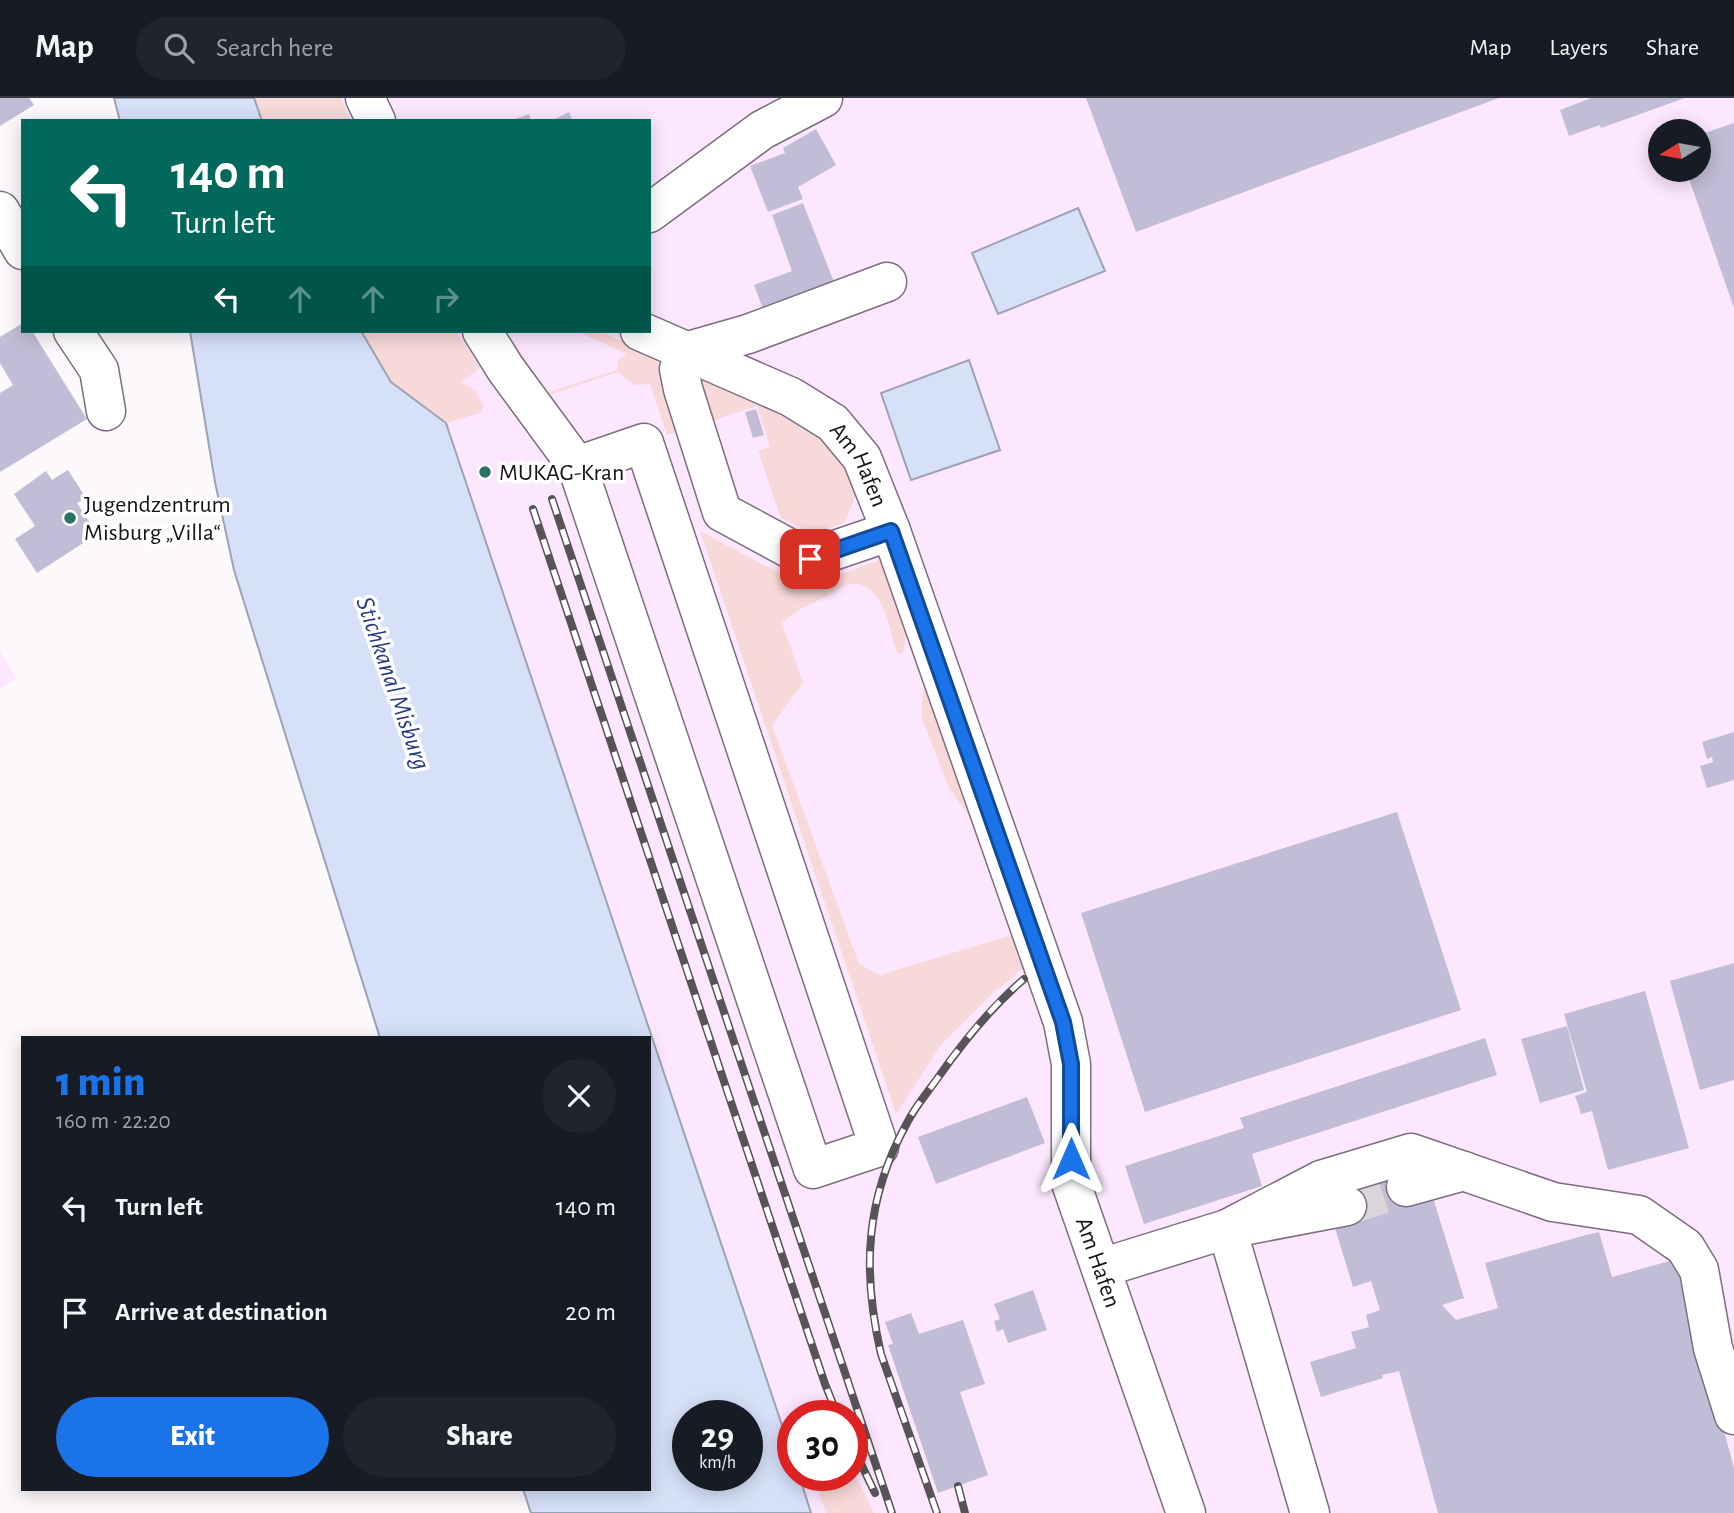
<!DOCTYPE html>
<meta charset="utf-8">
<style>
:root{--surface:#171b24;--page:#20242c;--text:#f1f3f6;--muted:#9ea1a6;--line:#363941;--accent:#1a73e8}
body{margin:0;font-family:"Alegreya Sans",sans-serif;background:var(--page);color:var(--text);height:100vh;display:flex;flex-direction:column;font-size:26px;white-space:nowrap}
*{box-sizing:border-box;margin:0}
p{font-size:23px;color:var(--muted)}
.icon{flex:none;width:38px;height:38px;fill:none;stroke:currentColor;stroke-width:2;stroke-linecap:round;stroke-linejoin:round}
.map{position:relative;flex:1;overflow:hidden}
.panel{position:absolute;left:21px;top:938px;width:630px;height:455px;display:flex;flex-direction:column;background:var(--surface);border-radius:0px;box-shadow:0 4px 18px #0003}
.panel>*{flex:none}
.hud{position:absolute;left:21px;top:21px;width:630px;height:214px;border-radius:0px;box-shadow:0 4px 18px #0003;background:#00695c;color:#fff;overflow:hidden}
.needle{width:46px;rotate:259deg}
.tools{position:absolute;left:1648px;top:21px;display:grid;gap:14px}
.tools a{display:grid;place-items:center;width:63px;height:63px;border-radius:50%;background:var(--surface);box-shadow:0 4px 18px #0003;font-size:35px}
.speed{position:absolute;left:672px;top:1302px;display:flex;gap:14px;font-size:35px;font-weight:700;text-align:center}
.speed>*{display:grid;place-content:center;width:91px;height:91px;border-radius:50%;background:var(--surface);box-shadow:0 4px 18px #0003;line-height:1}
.speed small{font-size:18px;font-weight:400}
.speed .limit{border:10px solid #d22;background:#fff;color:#111}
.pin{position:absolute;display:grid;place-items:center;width:60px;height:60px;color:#fff;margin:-30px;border-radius:14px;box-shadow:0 4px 10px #0006}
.me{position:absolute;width:77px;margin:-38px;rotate:0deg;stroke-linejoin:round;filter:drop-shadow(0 0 5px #0008)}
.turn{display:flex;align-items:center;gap:24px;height:147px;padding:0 35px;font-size:32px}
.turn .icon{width:91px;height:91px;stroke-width:2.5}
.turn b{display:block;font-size:49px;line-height:60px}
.lanes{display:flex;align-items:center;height:66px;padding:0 35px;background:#0003;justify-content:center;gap:35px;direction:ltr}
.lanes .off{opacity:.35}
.round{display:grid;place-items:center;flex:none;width:74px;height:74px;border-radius:37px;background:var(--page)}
.summary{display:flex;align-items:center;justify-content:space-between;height:119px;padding:0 35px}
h1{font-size:42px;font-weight:800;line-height:52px;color:var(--accent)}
.cta{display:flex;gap:14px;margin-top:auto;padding:14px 35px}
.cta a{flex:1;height:80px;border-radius:42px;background:var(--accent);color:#fff;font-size:28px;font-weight:800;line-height:80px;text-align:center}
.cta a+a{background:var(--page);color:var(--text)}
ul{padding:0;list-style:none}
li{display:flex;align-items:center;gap:21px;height:105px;padding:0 35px}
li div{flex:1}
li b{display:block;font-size:26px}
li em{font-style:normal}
header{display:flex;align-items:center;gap:42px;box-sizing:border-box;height:98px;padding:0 35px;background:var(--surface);border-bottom:2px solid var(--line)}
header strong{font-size:33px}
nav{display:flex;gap:38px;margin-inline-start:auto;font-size:24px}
.search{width:490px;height:63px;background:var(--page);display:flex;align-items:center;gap:18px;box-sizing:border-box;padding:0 24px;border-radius:38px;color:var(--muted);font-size:26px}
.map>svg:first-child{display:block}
.built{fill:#fce7fe;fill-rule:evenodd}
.green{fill:#f8d9d9}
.water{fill:#d6e0f9;stroke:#9da2b6;stroke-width:2;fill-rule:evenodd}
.building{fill:#c2bdd6}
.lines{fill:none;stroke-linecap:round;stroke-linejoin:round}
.minor-tunnel{stroke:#dad5da;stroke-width:38;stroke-dasharray:38 19;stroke-linecap:butt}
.minor-casing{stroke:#7e6d81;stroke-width:41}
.minor{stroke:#fff;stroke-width:38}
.rail-casing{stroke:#585359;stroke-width:8}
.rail{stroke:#fff;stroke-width:5;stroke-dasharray:16;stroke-linecap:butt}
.route-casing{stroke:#114b97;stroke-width:18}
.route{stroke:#1a73e8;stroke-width:12}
.poi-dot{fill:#2a7168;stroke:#fff;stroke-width:2.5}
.labels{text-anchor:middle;stroke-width:7;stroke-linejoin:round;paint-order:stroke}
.street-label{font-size:24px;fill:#171118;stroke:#fff}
.poi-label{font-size:24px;fill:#171118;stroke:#fff;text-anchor:start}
.water-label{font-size:26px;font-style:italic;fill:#263c80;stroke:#fff}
</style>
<header>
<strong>Map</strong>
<div class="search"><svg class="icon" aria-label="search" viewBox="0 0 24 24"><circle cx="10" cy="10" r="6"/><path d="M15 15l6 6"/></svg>Search here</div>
<nav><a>Map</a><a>Layers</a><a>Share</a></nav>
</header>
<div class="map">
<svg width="1734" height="1415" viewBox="0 0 1734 1415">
<rect width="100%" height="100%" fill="#fcf8fc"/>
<g class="built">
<path d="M254 0H1734V1415H811L799 1377H852V1318H793V1360L446 325 391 284 361 233H649V23H262ZM1661 33H1699V72H1661Z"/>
<path d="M0 554 17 580 0 591Z"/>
</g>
<g class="green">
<path d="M254 0H341L351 23H262Z"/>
<path d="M361 233H456L480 270 461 284 475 292 484 309 480 315 446 325 391 284Z"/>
<path d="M577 233H600L655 258 680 333 667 337 650 286 635 287 617 274 549 297 542 296 509 243H514L546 295 617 272 618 262 627 256Z"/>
<path d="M696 276C738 295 787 311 822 340 839 354 848 376 857 395L844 425 812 435 781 420 758 353 770 349 757 308 708 324Z"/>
<path d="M700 433 805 489 882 461 906 534 904 554 899 556 896 553C889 529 882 477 846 487 841 489 834 495 828 498 811 506 795 512 782 525L803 585 772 627 859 866 880 877 1015 836 1027 867 992 896 941 947 896 1016Z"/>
<path d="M926 584 983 739 948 688 922 620V600Z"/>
<path d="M852 1370 874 1415H826L813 1377H852Z"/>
</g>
<g class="water">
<path d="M114 0H254L262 23H120Z"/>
<path d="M1078 110 1105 173 998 216 972 155Z"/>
<path d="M190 233H361L391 284 446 325 793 1360V1377H799L811 1415H531L523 1391H649V940H380L234 472 215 384ZM688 1318H747V1377H688Z"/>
<path d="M969 262 1000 352 911 382 881 295Z"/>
</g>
<g class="building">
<path d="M0 0H29L34 7 0 28Z"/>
<path d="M1086 0H1499L1136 134Z"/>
<path d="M1591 0H1685L1601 30 1600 27 1569 38 1560 12Z"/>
<path d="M569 14 573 23H556L555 21Z"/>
<path d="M529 16 531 23H512V22Z"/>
<path d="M1734 25V210L1686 72H1699V37Z"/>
<path d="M816 31 836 67 798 89 803 101 768 114 750 68 785 55 783 50Z"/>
<path d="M803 105 834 184 763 211 754 187 792 173 772 117Z"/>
<path d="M23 225V233H32L87 321 0 374V295L13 287 0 265V239Z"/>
<path d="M756 311 764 337 753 340 745 314Z"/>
<path d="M68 372 86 400 77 405 97 436 37 475 15 441 35 428 14 396 46 373 52 382Z"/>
<path d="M1734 634V682L1707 690 1700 668 1713 664 1712 659 1707 661 1702 644Z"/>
<path d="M1397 714 1461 912 1145 1014 1081 815Z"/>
<path d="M1734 865V982L1700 992 1670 883Z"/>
<path d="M1645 893 1689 1050 1608 1072 1592 1013 1581 1016 1578 1006 1575 998 1587 994 1564 916Z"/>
<path d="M1567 928 1584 992 1540 1005 1521 941Z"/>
<path d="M1485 940 1497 977 1252 1056 1262 1088 1144 1126 1125 1068 1244 1030 1240 1020Z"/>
<path d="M1027 999 1045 1045 936 1086 918 1039Z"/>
<path d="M1402 1075 1430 1090 1464 1200 1442 1207 1456 1222 1498 1210 1485 1165 1586 1137 1599 1134 1612 1179 1677 1161 1734 1370V1415H1438L1399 1273 1382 1277 1383 1280 1321 1299 1310 1264 1356 1250 1351 1234 1369 1229 1366 1217 1380 1212 1371 1183 1353 1189 1335 1130 1343 1094Z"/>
<path d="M1033 1192 1047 1232 1008 1245 1003 1231 997 1234 994 1223 1000 1221 994 1206Z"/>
<path d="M911 1215 919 1236 963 1222 985 1286 960 1294 988 1377 938 1395 888 1247 893 1246 885 1224Z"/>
</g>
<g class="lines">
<path class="minor-tunnel" d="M1347 1108 1406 1089"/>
<g class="minor-casing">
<g id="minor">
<path d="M365 0 376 23"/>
<path d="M0 113 23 152"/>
<path d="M649 115 762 32 823 0"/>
<path d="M887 184 748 236 685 254 679 271 683 291 722 414 809 461 891 433"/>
<path d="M73 233 99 272 106 313"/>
<path d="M482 233 505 270 577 368 813 1071 879 1049 644 345 577 368"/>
<path id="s1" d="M640 233 791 299 833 325 862 360 891 433 1063 924 1071 966V1085L1186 1415"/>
<path d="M1406 1089 1464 1073"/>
<path d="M1347 1108 1227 1131 1321 1082 1411 1055 1553 1104 1639 1117 1685 1149 1699 1172 1713 1250 1734 1317"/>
<path d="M1101 1170 1227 1131 1310 1415"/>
</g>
</g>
<use href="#minor" class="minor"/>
<g class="rail-casing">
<g id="rail">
<path d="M552 401 892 1415"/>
<path d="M533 411 825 1286 838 1318"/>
<path d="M852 1347 875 1395"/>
<path d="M958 1388 965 1415"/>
<path d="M937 1415 881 1256C862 1173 865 1101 907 1025 915 1009 927 995 937 981 963 944 990 910 1024 881"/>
</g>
</g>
<use href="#rail" class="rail"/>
</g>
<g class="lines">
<g class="route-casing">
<path id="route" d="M810 461 891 433 1063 924 1071 966V1061"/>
</g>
<use href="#route" class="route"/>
</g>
<g class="poi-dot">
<circle cx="485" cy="374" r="7"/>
<circle cx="70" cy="420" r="7"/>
</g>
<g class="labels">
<g class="street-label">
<text dy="8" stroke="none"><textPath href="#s1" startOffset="264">Am Hafen</textPath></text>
<text dy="8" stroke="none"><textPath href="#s1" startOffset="1104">Am Hafen</textPath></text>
</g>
<g class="poi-label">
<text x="499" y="382">MUKAG-Kran</text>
<text x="84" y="414">Jugendzentrum<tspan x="84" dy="28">Misburg „Villa“</tspan></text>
</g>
<g class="water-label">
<text transform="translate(394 585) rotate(71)" y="9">Stichkanal Misburg</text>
</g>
</g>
</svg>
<div class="tools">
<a><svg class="needle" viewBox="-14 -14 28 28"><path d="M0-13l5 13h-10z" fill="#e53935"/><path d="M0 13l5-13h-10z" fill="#9ea1a6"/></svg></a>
</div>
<div class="speed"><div>29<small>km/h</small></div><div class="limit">30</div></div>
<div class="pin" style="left:810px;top:461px;background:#d93025"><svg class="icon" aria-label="arrive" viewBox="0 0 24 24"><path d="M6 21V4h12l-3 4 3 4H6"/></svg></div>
<svg class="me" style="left:1071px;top:1061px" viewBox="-20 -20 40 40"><path d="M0-17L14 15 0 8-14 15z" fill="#1a73e8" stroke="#fff" stroke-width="4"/></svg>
<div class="hud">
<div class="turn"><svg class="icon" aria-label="left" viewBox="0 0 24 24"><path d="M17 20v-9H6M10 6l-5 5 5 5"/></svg><div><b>140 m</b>Turn left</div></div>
<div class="lanes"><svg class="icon" aria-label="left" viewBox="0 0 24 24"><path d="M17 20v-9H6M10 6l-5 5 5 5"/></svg><svg class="icon off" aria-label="ahead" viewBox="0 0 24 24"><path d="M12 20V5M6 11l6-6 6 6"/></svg><svg class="icon off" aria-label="ahead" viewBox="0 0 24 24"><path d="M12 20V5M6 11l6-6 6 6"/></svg><svg class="icon off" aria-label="right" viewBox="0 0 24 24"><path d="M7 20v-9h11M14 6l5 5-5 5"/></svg></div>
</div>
<section class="panel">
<div class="summary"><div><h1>1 min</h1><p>160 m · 22:20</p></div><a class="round"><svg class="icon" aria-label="close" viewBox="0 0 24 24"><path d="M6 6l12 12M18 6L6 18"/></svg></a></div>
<ul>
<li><svg class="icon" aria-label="left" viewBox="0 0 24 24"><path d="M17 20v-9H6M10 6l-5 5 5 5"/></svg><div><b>Turn left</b></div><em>140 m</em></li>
<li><svg class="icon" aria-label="arrive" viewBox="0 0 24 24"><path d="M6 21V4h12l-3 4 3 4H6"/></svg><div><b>Arrive at destination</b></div><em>20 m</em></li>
</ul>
<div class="cta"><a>Exit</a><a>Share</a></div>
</section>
</div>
